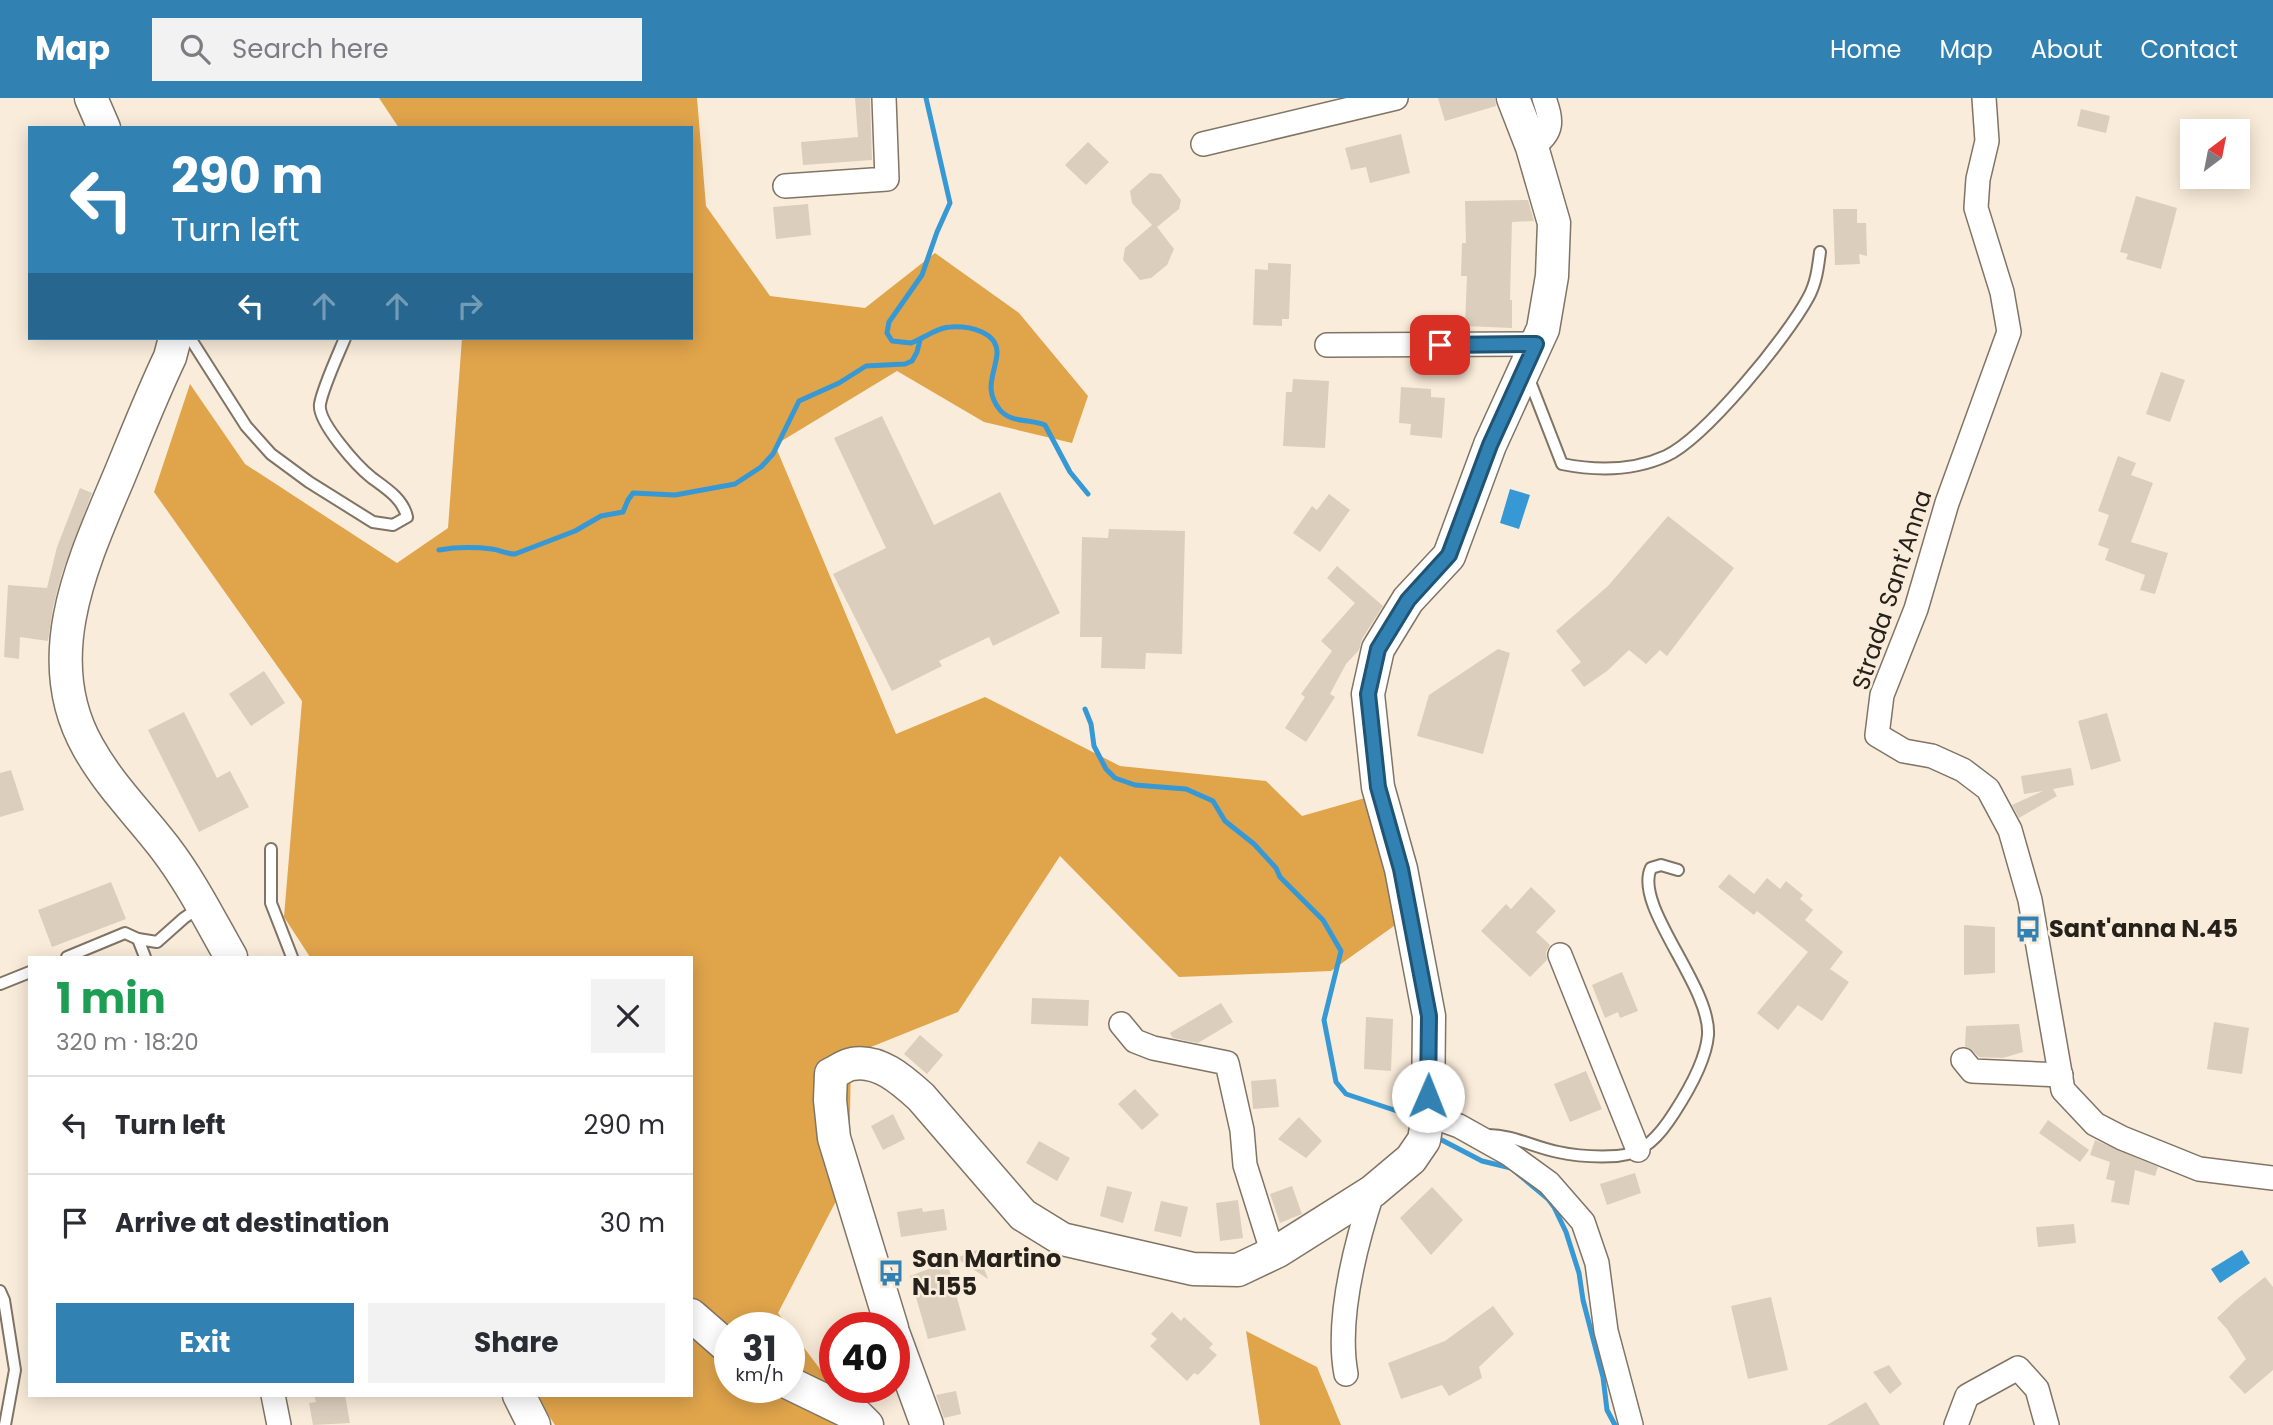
<!DOCTYPE html>
<meta charset="utf-8">
<style>
:root{--surface:#fff;--page:#f2f2f3;--text:#2b2b33;--muted:#7c7c81;--line:#e1e1e2;--accent:#3181b3}
body{margin:0;font-family:Poppins,sans-serif;background:var(--page);color:var(--text);height:100vh;display:flex;flex-direction:column;font-size:26px;white-space:nowrap}
*{box-sizing:border-box;margin:0}
p{font-size:23px;color:var(--muted)}
.icon{flex:none;width:38px;height:38px;fill:none;stroke:currentColor;stroke-width:2;stroke-linecap:round;stroke-linejoin:round}
.map{position:relative;flex:1;overflow:hidden}
.drawer{position:absolute;left:28px;top:858px;width:665px;height:441px;display:flex;flex-direction:column;background:var(--surface);border-radius:0px;box-shadow:0 4px 18px #0003}
.drawer>*{flex:none}
.hud{position:absolute;left:28px;top:28px;width:665px;height:214px;border-radius:0px;box-shadow:0 4px 18px #0003;background:#3181b3;color:#fff;overflow:hidden}
.needle{width:46px;rotate:32deg}
.tools{position:absolute;left:2180px;top:21px;display:grid;gap:14px}
.tools a{display:grid;place-items:center;width:70px;height:70px;border-radius:0px;background:var(--surface);box-shadow:0 4px 18px #0003;font-size:35px}
.speed{position:absolute;left:714px;top:1214px;display:flex;gap:14px;font-size:35px;font-weight:700;text-align:center}
.speed>*{display:grid;place-content:center;width:91px;height:91px;border-radius:50%;background:var(--surface);box-shadow:0 4px 18px #0003;line-height:1}
.speed small{font-size:18px;font-weight:400}
.speed .limit{border:10px solid #d22;background:#fff;color:#111}
.pin{position:absolute;display:grid;place-items:center;width:60px;height:60px;color:#fff;margin:-30px;border-radius:14px;box-shadow:0 4px 10px #0006}
.me{position:absolute;width:77px;margin:-38px;rotate:1deg;stroke-linejoin:round;filter:drop-shadow(0 0 5px #0008)}
.turn{display:flex;align-items:center;gap:24px;height:147px;padding:0 28px;font-size:32px}
.turn .icon{width:91px;height:91px;stroke-width:2.5}
.turn b{display:block;font-size:49px;line-height:60px}
.lanes{display:flex;align-items:center;height:66px;padding:0 28px;background:#0003;justify-content:center;gap:35px;direction:ltr}
.lanes .off{opacity:.35}
.round{display:grid;place-items:center;flex:none;width:74px;height:74px;border-radius:0px;background:var(--page)}
.head{display:flex;align-items:center;justify-content:space-between;height:119px;padding:0 28px}
h1{font-size:42px;font-weight:700;line-height:52px;color:#1e9e55}
.primary-button{display:flex;gap:14px;margin-top:auto;padding:14px 28px}
.primary-button a{flex:1;height:80px;border-radius:0px;background:var(--accent);color:#fff;font-size:28px;font-weight:700;line-height:80px;text-align:center}
.primary-button a+a{background:var(--page);color:var(--text)}
ul{padding:0;list-style:none}
li{display:flex;align-items:center;gap:21px;height:98px;padding:0 28px;border-top:2px solid var(--line)}
li div{flex:1}
li b{display:block;font-size:26px}
li em{font-style:normal}
header{display:flex;align-items:center;gap:42px;box-sizing:border-box;height:98px;padding:0 35px;background:var(--accent);color:#fff}
header strong{font-size:33px}
nav{display:flex;gap:38px;margin-inline-start:auto;font-size:24px}
.search{width:490px;height:63px;background:var(--page);display:flex;align-items:center;gap:18px;box-sizing:border-box;padding:0 24px;border-radius:0px;color:var(--muted);font-size:26px}
.map>svg:first-child{display:block}
.forest{fill:#e0a44b;fill-rule:evenodd}
.water{fill:#3699d5}
.lines{fill:none;stroke-linecap:round;stroke-linejoin:round}
.stream{stroke:#3699d5;stroke-width:5}
.building{fill:#dbcebd}
.lane-casing{stroke:#807465;stroke-width:14}
.street-casing{stroke:#807465;stroke-width:26}
.secondary-casing{stroke:#807465;stroke-width:35}
.lane{stroke:#fff;stroke-width:10}
.street{stroke:#fff;stroke-width:23}
.secondary{stroke:#fff;stroke-width:32}
.route-casing{stroke:#205474;stroke-width:18}
.route{stroke:#3181b3;stroke-width:12}
.labels{text-anchor:middle;stroke-width:5;stroke-linejoin:round;paint-order:stroke}
.street-label{font-size:24px;fill:#26211a;stroke:#faecda}
.poi-label{font-size:24px;font-weight:bold;fill:#26211a;stroke:#faecda;text-anchor:start}
</style>
<header>
<strong>Map</strong>
<div class="search"><svg class="icon" aria-label="search" viewBox="0 0 24 24"><circle cx="10" cy="10" r="6"/><path d="M15 15l6 6"/></svg>Search here</div>
<nav><a>Home</a><a>Map</a><a>About</a><a>Contact</a></nav>
</header>
<div class="map">
<svg width="2273" height="1327" viewBox="0 0 2273 1327">
<rect width="100%" height="100%" fill="#faecda"/>
<g class="forest">
<path d="M379 0H697L706 108 770 198 865 210 935 155 1019 215 1088 298 1072 345 984 324 897 273 775 347 896 636 985 599 1120 668 1266 683 1302 718 1365 700 1405 820 1331 873 1179 879 1060 758 958 914 851 957 849 1078 778 1215 862 1327H555L535 1297H691V859H310L284 819 302 603 154 394 190 286 245 366 397 465 448 430 462 240H691V30H399ZM730 1230H789V1290H730Z"/>
<path d="M1246 1233 1317 1269 1341 1327H1260Z"/>
</g>
<g class="water">
<path d="M1510 391 1530 397 1519 431 1500 425Z"/>
<path d="M2242 1152 2250 1165 2220 1185 2211 1171Z"/>
</g>
<g class="lines">
<g class="stream">
<path d="M926 0 950 105 937 134 922 177 889 224 887 235 892 243 911 245C924 240 938 229 951 229 968 228 998 233 997 256 995 276 983 291 1000 312 1011 325 1030 321 1045 327L1070 374 1088 396"/>
<path d="M439 452C456 449 475 449 492 451 501 452 506 456 515 456L575 433 601 418 623 414 628 402 633 395 675 397 735 386 761 369 773 356 799 303 839 285 866 268 905 266 912 263 917 254 920 242"/>
<path d="M1085 611 1091 626 1094 648 1106 671 1115 680 1135 687 1186 691 1213 703 1225 723 1254 746 1276 770 1280 779 1323 822 1341 853 1324 922 1336 984 1346 996 1412 1018 1416 1022"/>
<path d="M1434 1038 1482 1063 1511 1070 1548 1101 1554 1109 1566 1134 1579 1175 1583 1202 1603 1279 1607 1312 1615 1327"/>
</g>
</g>
<g class="building">
<path d="M855 0H870L872 62 803 67 801 44 858 39Z"/>
<path d="M1438 0H1495L1496 8 1445 23Z"/>
<path d="M2081 11 2110 18 2106 35 2077 28Z"/>
<path d="M1401 36 1410 75 1370 85 1366 69 1351 72 1345 50Z"/>
<path d="M1088 44 1109 64 1086 87 1065 67Z"/>
<path d="M1150 75 1161 76 1181 102 1179 111 1157 129 1174 151 1167 167 1151 180 1140 182 1123 162 1125 150 1152 127 1132 105 1130 93Z"/>
<path d="M2136 98 2177 110 2161 171 2126 161 2128 156 2120 154Z"/>
<path d="M1528 102 1534 123 1512 124 1510 202H1512V230L1465 228 1467 178H1461L1462 145H1466L1465 103Z"/>
<path d="M808 106 811 137 776 141 773 109Z"/>
<path d="M1833 111H1857V125H1866L1867 158 1859 156 1860 166 1835 167Z"/>
<path d="M1268 165 1291 166 1289 221H1282V228L1253 227 1255 171 1268 172Z"/>
<path d="M2161 274 2185 282 2170 324 2146 316Z"/>
<path d="M1293 281 1329 283 1325 350 1283 348 1286 294H1292Z"/>
<path d="M1401 289 1431 291V299L1445 300 1442 340 1410 337 1411 326 1399 325Z"/>
<path d="M882 318 934 427 1000 394 1060 515 993 548 989 539 939 563 942 568 892 593 833 476 886 450 834 340Z"/>
<path d="M2118 358 2136 365 2131 377 2153 385 2131 444 2168 455 2155 496 2140 492 2145 477 2105 462 2109 451 2098 447 2109 417 2098 413Z"/>
<path d="M80 390 92 395 62 475 53 509 48 543 20 539 19 561 4 559 8 487 47 490 57 449Z"/>
<path d="M1329 396 1350 412 1320 454 1293 435 1312 408 1317 412Z"/>
<path d="M1668 418 1734 470 1667 558 1660 552 1646 566 1629 552 1607 573 1584 589 1571 572 1581 564 1556 533 1608 488Z"/>
<path d="M1109 431 1185 433 1182 556 1146 555 1145 571 1101 570 1102 539H1080L1082 439 1108 440Z"/>
<path d="M1337 468 1383 508 1362 541 1359 552 1346 566 1330 596 1335 599 1306 644 1285 630 1305 599 1301 596 1332 553 1321 543 1355 505 1327 480Z"/>
<path d="M1498 551 1510 555 1483 656 1417 638 1429 597Z"/>
<path d="M264 573 285 605 251 628 229 596Z"/>
<path d="M184 614 217 680 230 673 249 709 199 734 148 632Z"/>
<path d="M2107 615 2121 663 2091 672 2078 623Z"/>
<path d="M2071 670 2074 687 2053 691 2057 698 2019 720 2012 707 2043 693 2024 696 2021 678Z"/>
<path d="M11 672 24 712 0 719V675Z"/>
<path d="M1729 776 1754 796 1767 780 1780 791 1786 783 1803 797 1800 801 1813 812 1805 822 1843 854 1830 871 1849 884 1822 923 1798 907 1778 932 1757 915 1808 854 1757 813 1754 817 1718 789Z"/>
<path d="M111 784 126 821 52 849 38 812Z"/>
<path d="M1531 789 1556 813 1536 834 1550 847 1546 854 1547 862 1530 879 1481 833 1506 806 1511 811Z"/>
<path d="M1964 827 1995 829V875L1964 877Z"/>
<path d="M1622 874 1638 913 1620 920 1618 914 1605 920 1592 887Z"/>
<path d="M1032 900 1089 902 1088 928 1031 926Z"/>
<path d="M1221 905 1233 924 1198 945 1173 940 1170 935Z"/>
<path d="M1366 919 1393 921 1391 973 1364 971Z"/>
<path d="M2214 924 2249 930 2242 976 2207 971Z"/>
<path d="M2019 926 2023 954 2003 960 1979 959 1973 953 1965 948 1966 928Z"/>
<path d="M920 937 943 957 927 976 904 956Z"/>
<path d="M1586 973 1602 1011 1570 1024 1554 986Z"/>
<path d="M1276 981 1279 1009 1253 1011 1251 983Z"/>
<path d="M1135 991 1159 1017 1142 1032 1118 1006Z"/>
<path d="M893 1016 905 1041 883 1052 871 1028Z"/>
<path d="M1299 1019 1322 1043 1306 1060 1278 1041Z"/>
<path d="M2048 1022 2089 1052 2080 1064 2039 1035Z"/>
<path d="M2095 1042 2158 1069 2155 1078 2135 1072 2129 1107 2111 1104 2115 1083 2106 1081 2110 1064 2090 1057Z"/>
<path d="M1039 1043 1070 1060 1057 1083 1026 1065Z"/>
<path d="M1635 1075 1641 1095 1607 1107 1600 1086Z"/>
<path d="M1107 1088 1132 1094 1123 1125 1100 1118Z"/>
<path d="M1292 1088 1302 1116 1280 1125 1270 1096Z"/>
<path d="M1432 1089 1463 1122 1431 1157 1400 1120Z"/>
<path d="M1238 1102 1243 1140 1220 1143 1216 1105Z"/>
<path d="M1161 1103 1188 1109 1181 1139 1154 1133Z"/>
<path d="M922 1110 923 1114 944 1111 947 1132 901 1139 897 1114Z"/>
<path d="M2074 1126 2076 1145 2038 1149 2036 1129Z"/>
<path d="M977 1152 988 1181 956 1160Z"/>
<path d="M947 1164 966 1232 928 1241 910 1178Z"/>
<path d="M2265 1179 2273 1189V1272L2245 1296 2229 1279 2246 1261 2227 1231 2217 1220 2236 1202Z"/>
<path d="M1771 1199 1788 1272 1748 1281 1731 1208Z"/>
<path d="M1493 1208 1514 1236 1479 1269 1482 1280 1449 1298 1442 1287 1401 1301 1388 1265 1445 1243Z"/>
<path d="M1172 1214 1181 1223 1184 1219 1213 1246 1209 1250 1217 1257 1198 1277 1194 1275 1187 1283 1150 1248 1157 1241 1151 1236Z"/>
<path d="M1889 1267 1902 1286 1890 1296 1873 1274Z"/>
<path d="M956 1293 961 1316 944 1320 936 1297Z"/>
<path d="M314 1297H345L350 1325 313 1327 309 1305 316 1304Z"/>
<path d="M1866 1304 1880 1327H1827Z"/>
</g>
<g class="lines">
<g class="lane-casing">
<g id="lane">
<path d="M190 240 246 328 271 356 309 384 373 424 393 427 407 419C403 401 387 391 372 380 358 369 317 324 320 306 323 289 338 257 345 240"/>
<path d="M1529 281 1562 366C1597 373 1633 373 1666 358 1705 340 1787 239 1808 200 1816 186 1818 170 1820 154"/>
<path d="M271 751V805L292 859"/>
<path d="M138 841 145 859"/>
<path d="M67 859 125 835 138 841 157 844 184 820 200 809"/>
<path d="M0 886 30 874"/>
<path d="M1486 1037C1511 1036 1533 1049 1558 1054 1576 1058 1598 1059 1617 1058 1644 1056 1660 1037 1674 1015 1687 995 1706 962 1708 937 1711 888 1633 808 1651 770L1661 767 1678 772"/>
<path d="M0 1193 4 1202 15 1272 5 1327"/>
</g>
</g>
<g class="street-casing">
<g id="street">
<path d="M1984 0 1987 43 1978 81 1976 110 2002 194 2009 234 1947 405 1916 511 1882 597 1877 637 1904 653 1932 658 1963 672 1988 691 2010 732 2030 802 2063 992 2095 1026 2122 1040 2199 1071 2273 1080"/>
<path d="M1203 46 1396 0"/>
<path d="M1532 49C1554 34 1552 23 1544 0"/>
<path d="M785 88 887 81 884 0"/>
<path d="M1327 247 1536 246"/>
<path d="M1560 857 1638 1052"/>
<path d="M1121 926 1135 943 1153 950 1227 965 1242 1032 1245 1067 1273 1156"/>
<path d="M1963 962 1972 973 2061 977"/>
<path d="M1428 1017 1459 1028 1509 1056 1549 1085 1583 1124 1597 1165 1606 1233 1631 1327"/>
<path d="M1346 1276C1336 1222 1356 1145 1373 1093"/>
<path d="M273 1297 279 1327"/>
<path d="M1956 1327 1967 1298 2018 1270 2037 1291 2047 1327"/>
</g>
</g>
<g class="secondary-casing">
<g id="secondary">
<path d="M91 0 104 30"/>
<path d="M175 240 170 259C151 299 135 340 118 381 82 466 38 561 88 649 109 687 139 716 165 750 191 784 210 822 231 859"/>
<path d="M691 1217 730 1251"/>
<path d="M892 1230 834 1040 830 1002 831 976C838 973 845 967 852 966 879 961 902 982 921 999L1023 1117 1062 1141 1193 1171 1238 1172 1278 1153 1373 1093 1411 1061 1424 1042 1428 1017 1429 918 1401 771 1378 689 1368 596 1378 551 1408 502 1449 458 1490 347 1543 231 1552 178 1554 125 1532 49 1513 0"/>
<path d="M894 1237 927 1327"/>
<path d="M789 1285 859 1319 867 1327"/>
<path d="M519 1297 534 1327"/>
</g>
</g>
<use href="#lane" class="lane"/>
<use href="#street" class="street"/>
<use href="#secondary" class="secondary"/>
</g>
<g class="lines">
<g class="route-casing">
<path id="route" d="M1428 998 1429 918 1401 771 1378 689 1368 596 1378 551 1408 502 1449 457 1490 347 1536 246 1440 247"/>
</g>
<use href="#route" class="route"/>
</g>
<defs>
<g id="bus-bare" transform="scale(2.1)"><path d="M-5-6H5V4H4V6H2V4H-2V6H-4V4H-5ZM-3.5-4V0h7V-4ZM-3.5 1.2v1.5H-2V1.2ZM2 1.2v1.5H3.5V1.2Z" fill="#3181b3" stroke="#faecda" stroke-width="2.5" paint-order="stroke"/></g>
</defs>
<g fill-rule="evenodd">
<use href="#bus-bare" x="2028" y="831"/>
<use href="#bus-bare" x="891" y="1175"/>
</g>
<g class="labels">
<g class="street-label">
<text transform="translate(1892 492) rotate(-72)" y="8">Strada Sant'Anna</text>
</g>
<g class="poi-label">
<text x="2049" y="839">Sant'anna N.45</text>
<text x="912" y="1169">San Martino<tspan x="912" dy="28">N.155</tspan></text>
</g>
</g>
</svg>
<div class="tools">
<a><svg class="needle" viewBox="-14 -14 28 28"><path d="M0-13l5 13h-10z" fill="#e53935"/><path d="M0 13l5-13h-10z" fill="#7c7c81"/></svg></a>
</div>
<div class="speed"><div>31<small>km/h</small></div><div class="limit">40</div></div>
<div class="pin" style="left:1440px;top:247px;background:#d93025"><svg class="icon" aria-label="arrive" viewBox="0 0 24 24"><path d="M6 21V4h12l-3 4 3 4H6"/></svg></div>
<svg class="me" style="left:1428px;top:998px" viewBox="-20 -20 40 40"><circle r="19" fill="#fff"/><path d="M0-13L10 11 0 6-10 11z" fill="#3181b3"/></svg>
<div class="hud">
<div class="turn"><svg class="icon" aria-label="left" viewBox="0 0 24 24"><path d="M17 20v-9H6M10 6l-5 5 5 5"/></svg><div><b>290 m</b>Turn left</div></div>
<div class="lanes"><svg class="icon" aria-label="left" viewBox="0 0 24 24"><path d="M17 20v-9H6M10 6l-5 5 5 5"/></svg><svg class="icon off" aria-label="ahead" viewBox="0 0 24 24"><path d="M12 20V5M6 11l6-6 6 6"/></svg><svg class="icon off" aria-label="ahead" viewBox="0 0 24 24"><path d="M12 20V5M6 11l6-6 6 6"/></svg><svg class="icon off" aria-label="right" viewBox="0 0 24 24"><path d="M7 20v-9h11M14 6l5 5-5 5"/></svg></div>
</div>
<section class="drawer">
<div class="head"><div><h1>1 min</h1><p>320 m · 18:20</p></div><a class="round"><svg class="icon" aria-label="close" viewBox="0 0 24 24"><path d="M6 6l12 12M18 6L6 18"/></svg></a></div>
<ul>
<li><svg class="icon" aria-label="left" viewBox="0 0 24 24"><path d="M17 20v-9H6M10 6l-5 5 5 5"/></svg><div><b>Turn left</b></div><em>290 m</em></li>
<li><svg class="icon" aria-label="arrive" viewBox="0 0 24 24"><path d="M6 21V4h12l-3 4 3 4H6"/></svg><div><b>Arrive at destination</b></div><em>30 m</em></li>
</ul>
<div class="primary-button"><a>Exit</a><a>Share</a></div>
</section>
</div>
